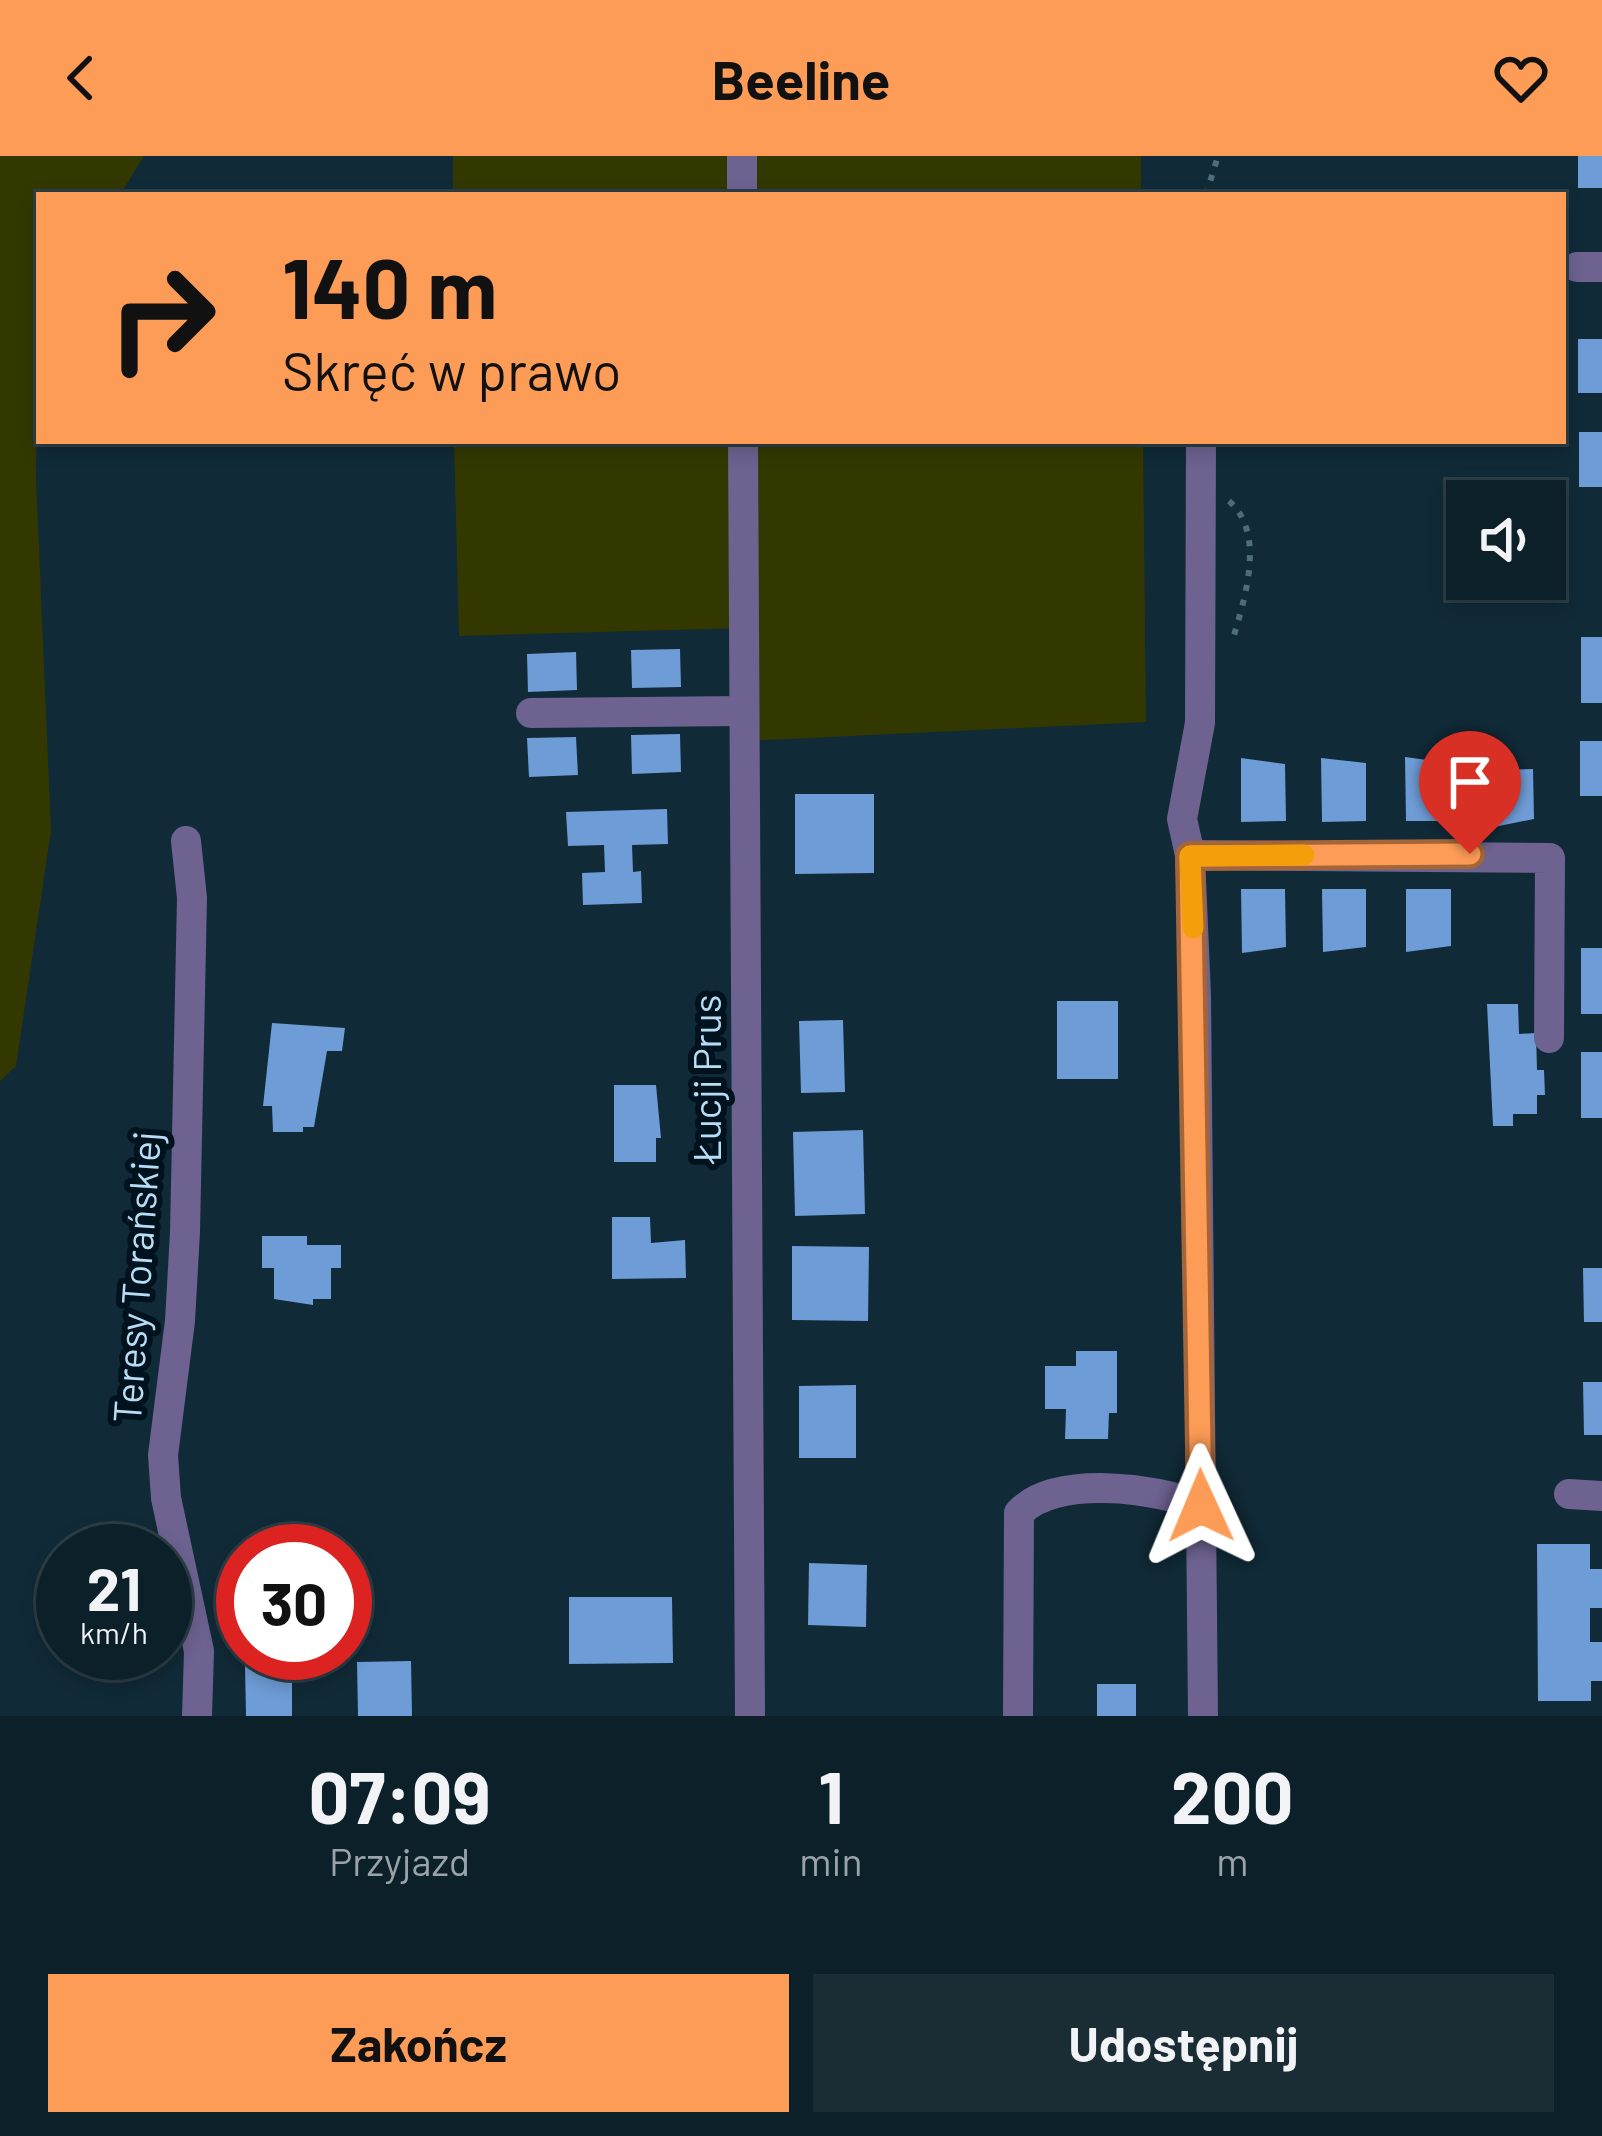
<!DOCTYPE html>
<html lang="pl">
<meta charset="utf-8">
<style>
:root{--surface:#0c2029;--page:#1a2d35;--text:#f1f3f6;--muted:#9aa3a8;--line:#2c3e46;--accent:#fd9c56}
body{margin:0;font-family:Barlow,sans-serif;background:var(--page);color:var(--text);height:100vh;display:flex;flex-direction:column;font-size:45px;white-space:nowrap}
*{box-sizing:border-box;margin:0}
p{font-size:39px;color:var(--muted)}
.icon{flex:none;width:66px;height:66px;fill:none;stroke:currentColor;stroke-width:2;stroke-linecap:round;stroke-linejoin:round}
.map{position:relative;height:1560px;overflow:hidden}
.sheet{display:flex;flex-direction:column;background:var(--surface);flex:1}
.sheet>*{flex:none}
.guide{position:absolute;left:36px;top:36px;width:1530px;height:252px;border-radius:0px;box-shadow:0 6px 18px #0003,0 0 0 3px var(--line);background:#fd9c56;color:#111;overflow:hidden}
.controls{position:absolute;left:1446px;top:324px;display:grid;gap:24px}
.controls a{display:grid;place-items:center;width:120px;height:120px;border-radius:0px;background:var(--surface);box-shadow:0 6px 18px #0003,0 0 0 3px var(--line);font-size:60px}
.speed{position:absolute;left:36px;top:1368px;display:flex;gap:24px;font-size:60px;font-weight:700;text-align:center}
.speed>*{display:grid;place-content:center;width:156px;height:156px;border-radius:50%;background:var(--surface);box-shadow:0 6px 18px #0003,0 0 0 3px var(--line);line-height:1}
.speed small{font-size:30px;font-weight:400}
.speed .limit{border:18px solid #d22;background:#fff;color:#111}
.pin{position:absolute;display:grid;place-items:center;width:102px;height:102px;color:#fff;margin:-123px -51px;border-radius:50% 50% 50% 0;rotate:-45deg;box-shadow:0 0 12px #0007}
.pin .icon{rotate:45deg}
.me{position:absolute;width:132px;margin:-66px;rotate:359deg;stroke-linejoin:round;filter:drop-shadow(0 0 9px #0008)}
.turn{display:flex;align-items:center;gap:42px;height:252px;padding:0 48px;font-size:54px}
.turn .icon{width:156px;height:156px;stroke-width:2.5}
.turn b{display:block;font-size:84px;line-height:102px}
.eta{display:flex;justify-content:space-evenly;align-items:center;height:204px;text-align:center}
.eta b{font-size:72px;font-weight:700;line-height:84px}
.action{display:flex;gap:24px;margin-top:auto;padding:24px 48px}
.action a{flex:1;height:138px;border-radius:0px;background:var(--accent);color:#111;font-size:48px;font-weight:700;line-height:138px;text-align:center}
.action a+a{background:var(--page);color:var(--text)}
header{display:flex;justify-content:space-between;align-items:center;height:156px;padding:0 48px;background:var(--accent);color:#111;font-size:54px;font-weight:700}
.map>svg:first-child{display:block}
.green{fill:#333800}
.building{fill:#6e9cd6}
.lines{fill:none;stroke-linecap:round;stroke-linejoin:round}
.path{stroke:#4d6c7c;stroke-width:6;stroke-dasharray:6 9;stroke-linecap:butt}
.minor{stroke:#6d6290;stroke-width:30}
.route-casing{stroke:#a46538;stroke-width:30}
.route{stroke:#fd9c56;stroke-width:21}
.slow{stroke:#f59e0b;stroke-width:21}
.labels{text-anchor:middle;stroke-width:12;stroke-linejoin:round;paint-order:stroke}
.street-label{font-size:39px;fill:#b7ddf4;stroke:#00121e}
</style>
<header><svg class="icon" aria-label="back" viewBox="0 0 24 24"><path d="M15 5l-7 7 7 7"/></svg>Beeline<svg class="icon" aria-label="heart" viewBox="0 0 24 24"><path d="M12 20l-8-8c-3-5 5-10 8-4 3-6 11-1 8 4z"/></svg></header>
<div class="map">
<svg width="1602" height="1560" viewBox="0 0 1602 1560">
<rect width="100%" height="100%" fill="#102a37"/>
<g class="green">
<path d="M0 0H144L120 39H39L36 322 51 675 16 910 0 925Z"/>
<rect x="453" y="0" width="688" height="39"/>
<path d="M454 285H1143L1146 566 744 585 743 472 459 480Z"/>
</g>
<g class="building">
<rect x="1578" y="0" width="24" height="32"/>
<rect x="1578" y="183" width="24" height="54"/>
<rect x="1579" y="276" width="23" height="55"/>
<rect x="1581" y="481" width="21" height="66"/>
<path d="M680 493 681 531 632 532 631 494Z"/>
<path d="M576 496 577 534 528 536 527 498Z"/>
<path d="M680 578 681 616 632 618 631 579Z"/>
<path d="M576 581 578 619 529 621 527 582Z"/>
<rect x="1580" y="585" width="22" height="55"/>
<path d="M1405 601 1450 607V665H1406Z"/>
<path d="M1241 602 1285 608 1286 665 1241 666Z"/>
<path d="M1321 602 1366 607V665L1322 666Z"/>
<path d="M1533 613 1534 663 1494 671 1493 614Z"/>
<path d="M795 638H874V717L795 718Z"/>
<path d="M667 653 668 688 632 689 633 716 641 715 642 747 583 749 582 717 605 716 604 689 568 690 566 656Z"/>
<path d="M1241 733H1285L1286 791 1242 797Z"/>
<path d="M1322 733H1366V791L1323 796Z"/>
<path d="M1406 733H1451V790L1406 796Z"/>
<rect x="1581" y="792" width="21" height="66"/>
<rect x="1057" y="845" width="61" height="78"/>
<path d="M1487 848H1518L1519 878 1536 877 1537 914H1544L1545 939H1537V958H1513V970H1493Z"/>
<path d="M843 864 845 936 801 937 799 865Z"/>
<path d="M272 867 345 872 342 895H327L314 971H303V976H273L272 950H263Z"/>
<rect x="1581" y="896" width="21" height="66"/>
<path d="M614 929H656L661 982H656V1006H614Z"/>
<path d="M863 974 865 1058 795 1060 793 976Z"/>
<path d="M612 1061H650L651 1087 685 1084 686 1122 612 1123Z"/>
<path d="M262 1080H307V1089H341V1112H331V1143H313V1149L274 1143V1112H262Z"/>
<path d="M792 1090 869 1091 868 1165 792 1164Z"/>
<path d="M1583 1112H1602V1166H1584Z"/>
<path d="M1076 1195H1117V1257H1109L1108 1283H1065L1066 1253H1045V1210H1076Z"/>
<path d="M1583 1226H1602V1279H1584Z"/>
<path d="M856 1229V1302H799V1230Z"/>
<path d="M1537 1388H1590V1413H1602V1452H1590V1486H1602V1525H1591V1545H1538Z"/>
<path d="M809 1407 867 1409 866 1471 808 1469Z"/>
<path d="M569 1441H672L673 1507 569 1508Z"/>
<path d="M411 1505 412 1560H358L357 1506Z"/>
<path d="M245 1510H292V1560H246Z"/>
<rect x="1097" y="1528" width="39" height="32"/>
</g>
<g class="lines">
<g class="path">
<path d="M1206 39 1218 0"/>
<path d="M1229 345C1267 378 1244 445 1232 486"/>
</g>
<g class="minor">
<path d="M742 0V39"/>
<path d="M1577 111H1602"/>
<path d="M743 285 750 1560"/>
<path d="M1201 285 1200 567 1182 663 1190 699 1196 840 1203 1560"/>
<path d="M531 557 744 555"/>
<path d="M186 685 192 742 185 1076 180 1165 163 1299 166 1342 199 1495 197 1560"/>
<path d="M1190 699 1550 702 1549 882"/>
<path d="M1569 1338 1602 1340"/>
<path d="M1018 1560 1019 1357C1055 1318 1156 1332 1201 1350"/>
</g>
</g>
<g class="lines">
<g class="route-casing">
<path id="route" d="M1201 1350 1190 700 1470 698"/>
</g>
<use href="#route" class="route"/>
<path class="slow" d="M1193 772 1190 700 1304 699"/>
</g>
<g class="labels">
<g class="street-label">
<text transform="translate(707 923) rotate(-90)" y="14">Łucji Prus</text>
<text transform="translate(137 1121) rotate(-86)" y="14">Teresy Torańskiej</text>
</g>
</g>
</svg>
<div class="controls">
<a><svg class="icon" aria-label="sound" viewBox="0 0 24 24"><path d="M4 9h4l5-4v14l-5-4H4zM17 9q2 3 0 6"/></svg></a>
</div>
<div class="speed"><div>21<small>km/h</small></div><div class="limit">30</div></div>
<div class="pin" style="left:1470px;top:698px;background:#d93025"><svg class="icon" aria-label="arrive" viewBox="0 0 24 24"><path d="M6 21V4h12l-3 4 3 4H6"/></svg></div>
<svg class="me" style="left:1201px;top:1350px" viewBox="-20 -20 40 40"><path d="M0-17L14 15 0 8-14 15z" fill="#fd9c56" stroke="#fff" stroke-width="4"/></svg>
<div class="guide">
<div class="turn"><svg class="icon" aria-label="right" viewBox="0 0 24 24"><path d="M7 20v-9h11M14 6l5 5-5 5"/></svg><div><b>140 m</b>Skręć w prawo</div></div>
</div>
</div>
<section class="sheet">
<div class="eta">
<div><b>07:09</b><p>Przyjazd</p></div>
<div><b>1</b><p>min</p></div>
<div><b>200</b><p>m</p></div>
</div>
<div class="action"><a>Zakończ</a><a>Udostępnij</a></div>
</section>
